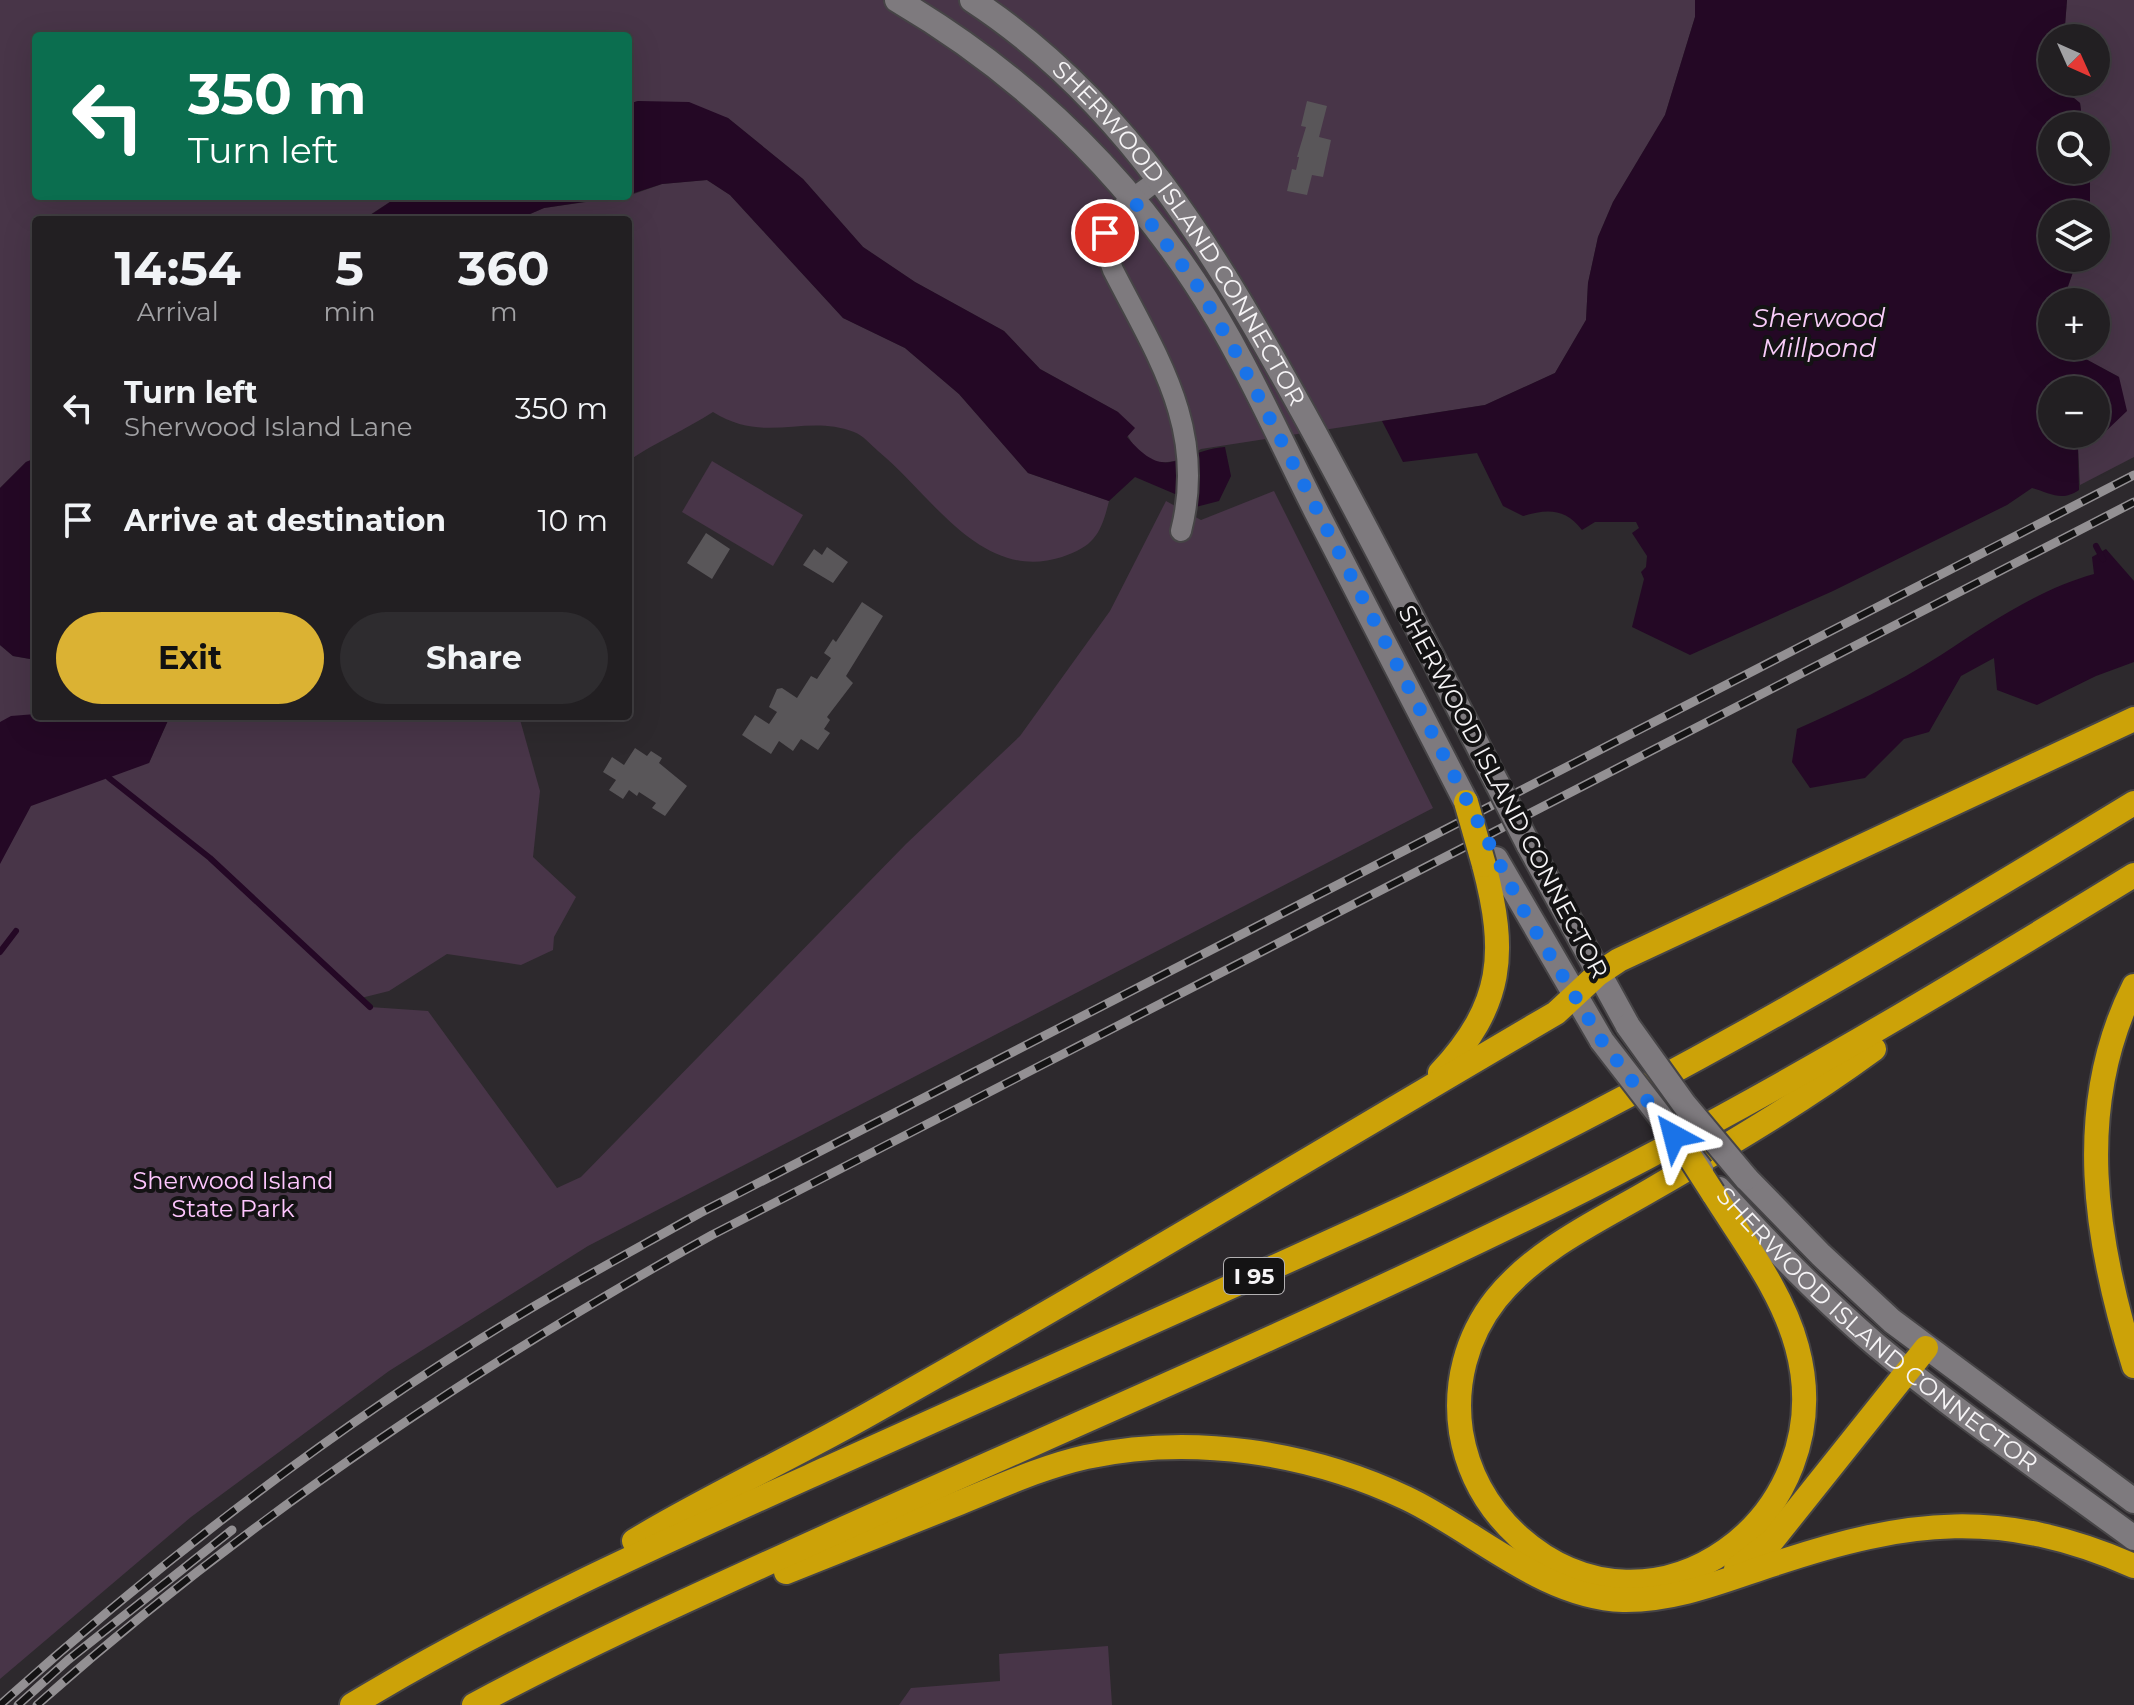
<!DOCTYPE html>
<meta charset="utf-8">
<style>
:root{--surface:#221f22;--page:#2e2c2f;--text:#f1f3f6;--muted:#a2a2a5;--line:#3f3d40;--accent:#dbb233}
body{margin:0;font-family:Montserrat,sans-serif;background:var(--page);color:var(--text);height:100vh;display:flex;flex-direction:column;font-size:30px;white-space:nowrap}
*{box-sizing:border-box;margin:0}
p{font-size:26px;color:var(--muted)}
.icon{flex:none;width:44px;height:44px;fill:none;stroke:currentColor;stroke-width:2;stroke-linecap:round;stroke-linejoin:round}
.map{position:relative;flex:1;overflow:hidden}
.side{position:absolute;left:32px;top:216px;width:600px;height:504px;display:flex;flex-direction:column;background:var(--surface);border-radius:8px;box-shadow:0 8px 32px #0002,0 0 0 2px var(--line)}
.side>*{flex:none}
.guide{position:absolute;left:32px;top:32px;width:600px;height:168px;border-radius:8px;box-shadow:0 8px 32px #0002,0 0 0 2px var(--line);background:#0b6e4f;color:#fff;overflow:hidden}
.needle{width:52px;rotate:135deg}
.tools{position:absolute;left:2038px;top:24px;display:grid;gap:16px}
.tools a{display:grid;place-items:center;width:72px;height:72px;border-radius:50%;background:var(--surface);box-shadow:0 8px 32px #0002,0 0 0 2px var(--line);font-size:40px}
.pin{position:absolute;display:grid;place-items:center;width:68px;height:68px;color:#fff;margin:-34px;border:4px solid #fff;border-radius:50%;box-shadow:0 2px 8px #0007}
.me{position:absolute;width:88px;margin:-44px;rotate:322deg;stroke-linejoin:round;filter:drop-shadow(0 0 6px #0008)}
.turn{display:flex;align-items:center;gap:28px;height:168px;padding:0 24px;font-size:36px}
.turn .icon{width:104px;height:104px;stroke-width:2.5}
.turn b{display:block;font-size:56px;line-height:68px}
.eta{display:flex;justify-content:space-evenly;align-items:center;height:136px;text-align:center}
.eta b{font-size:48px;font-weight:700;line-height:56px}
.button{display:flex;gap:16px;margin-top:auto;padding:16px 24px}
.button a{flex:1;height:92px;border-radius:48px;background:var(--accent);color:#111;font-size:32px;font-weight:700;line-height:92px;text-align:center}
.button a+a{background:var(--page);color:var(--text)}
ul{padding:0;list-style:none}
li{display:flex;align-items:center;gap:24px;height:112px;padding:0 24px}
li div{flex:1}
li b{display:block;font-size:30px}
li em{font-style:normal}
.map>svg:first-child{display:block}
.green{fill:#483548}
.water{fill:#240825;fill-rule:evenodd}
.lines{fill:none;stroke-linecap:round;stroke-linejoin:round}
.stream{stroke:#240825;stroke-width:6}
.building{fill:#595659}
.street-casing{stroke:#464446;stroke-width:24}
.secondary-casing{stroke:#464446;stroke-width:28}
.highway-casing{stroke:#464446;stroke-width:28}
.street{stroke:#7e7a7e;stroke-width:20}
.secondary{stroke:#7e7a7e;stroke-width:24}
.highway{stroke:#cca208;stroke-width:24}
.rail-casing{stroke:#939093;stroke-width:9}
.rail{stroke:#141314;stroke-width:6;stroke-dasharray:18;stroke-linecap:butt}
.secondary-bridge-casing{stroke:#464446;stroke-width:28;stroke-linecap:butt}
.highway-bridge-casing{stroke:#464446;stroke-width:28;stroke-linecap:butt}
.secondary-bridge{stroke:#7e7a7e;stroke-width:24}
.highway-bridge{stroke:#cca208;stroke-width:24}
.route{stroke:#1a73e8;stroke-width:14;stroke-dasharray:0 25.2}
.labels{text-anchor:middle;stroke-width:8;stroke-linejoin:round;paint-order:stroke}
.shield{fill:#141314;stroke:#b2b0b2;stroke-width:2}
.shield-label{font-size:22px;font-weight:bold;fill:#f6f4f6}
.street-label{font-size:24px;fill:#f6f4f6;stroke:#141314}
.park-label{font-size:24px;fill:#fec6fe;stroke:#141314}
.water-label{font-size:26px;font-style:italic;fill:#facdfa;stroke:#141314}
</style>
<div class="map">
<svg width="2134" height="1705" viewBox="0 0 2134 1705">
<rect width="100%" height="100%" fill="#2d292d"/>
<g class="green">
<path d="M0 0H1695V17L1665 115 1613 202 1598 237 1588 283 1586 320 1555 373 1485 405 1201 449C1155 477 1134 459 1118 412L1040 369 1004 331 915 282 863 247 803 179 728 118 638 101 628 104V36H36V196H399L362 220H36V458L26 462 0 488Z"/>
<path d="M2067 0H2134V457L2080 485 2078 448 2106 431 2119 377 2082 357 2078 346H2096V302H2069L2067 289 2078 258H2096V214H2090V170H2096V126H2083L2080 103 2069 94 2068 82H2096V38H2064Z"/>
<path d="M707 180 730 195 843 318 905 348 959 394 1028 473 1109 501C1101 533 1095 546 1062 557 981 583 932 495 878 451 871 445 863 435 854 432 804 413 766 445 713 412 685 430 656 442 628 461V220H516L544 208 628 196 662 184Z"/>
<path d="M712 461 803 515 773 566 682 512Z"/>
<path d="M1274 491 1433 808 588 1246 389 1371 191 1517 0 1679V645L13 656 36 660V716L149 763 170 716H519L540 791 533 857 576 897 554 937 553 950 521 965 447 954 389 991 361 998 370 1007 428 1011 557 1188 581 1177 906 844 1020 736 1110 611 1166 501 1201 520Z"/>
<path d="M1108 1646 1112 1705H899L911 1688 1000 1681 999 1654Z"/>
</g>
<g class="water">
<path d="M1695 0H2067L2064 38H2052V82H2068L2069 94 2080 103 2083 126H2052V170H2090V214H2052V258H2078L2067 289 2069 302H2052V346H2078L2082 357 2119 377 2127 411 2106 431 2078 448 2079 490C2062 502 2050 493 2032 488L2007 505 1833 591 1690 655 1632 627 1644 579 1641 572 1646 567 1647 556 1632 533 1639 528 1636 522H1595L1582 530C1565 508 1547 509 1523 516L1503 506 1477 453 1403 462 1382 421 1485 405 1555 373 1586 320 1588 283 1598 237 1613 202 1665 115 1695 17ZM2096 390V434H2052V390Z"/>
<path d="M638 101 689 102 728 118 803 179 863 247 915 282 1004 331 1040 369 1118 412 1135 428 1127 437C1168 485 1177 451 1225 447L1231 476 1219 501 1188 509 1182 497 1135 477 1109 501 1028 473 959 394 905 348 843 318 730 195 707 180 662 184 628 195V104Z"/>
<path d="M399 196H624L544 208 516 220H363Z"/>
<path d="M36 458V660L13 656 0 645V488L26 462Z"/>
<path d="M2106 549 2134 581V662L2096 676 2037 705 1997 690 1994 658 1961 676 1929 732 1904 739 1865 778 1810 788 1792 762 1797 729C1846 707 1896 684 1941 655 1988 624 2039 589 2094 574L2092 557Z"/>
<path d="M36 714 170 716 149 763 31 806 0 864V722L11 716Z"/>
</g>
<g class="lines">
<g class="stream">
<path d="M2096 546 2103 559"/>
<path d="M109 778 210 858 370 1007"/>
<path d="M0 952 16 931"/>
</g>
</g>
<g class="building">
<path d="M1307 101 1327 106 1319 137 1331 140 1323 177 1312 175 1307 195 1287 191 1292 169 1296 170 1299 157H1297L1306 127 1301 126Z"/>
<path d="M706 533 730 549 712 579 687 563Z"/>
<path d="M827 547 848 562 833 583 803 565 814 549 822 555Z"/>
<path d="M862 602 883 616 846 676 853 683 827 717 830 720 824 729 830 733 818 750 801 739 793 751 779 741 771 754 742 735 755 715 769 724 777 712 769 707 777 689 782 688 797 698 811 676 817 679 831 658 824 653 833 639 836 642Z"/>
<path d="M635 748 647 756 651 751 662 758 659 763 687 786 665 816 652 808 656 803 639 792 637 796 629 790 623 799 609 790 616 780 603 772 612 757 624 765Z"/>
</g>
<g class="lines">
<g class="street-casing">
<path id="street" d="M1160 178C1124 207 1092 218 1113 270 1157 356 1207 429 1181 531"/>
</g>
<g class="secondary-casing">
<g id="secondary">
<path d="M897 0C1016 70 1117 165 1194 281 1242 353 1277 434 1316 511 1366 608 1416 705 1466 802"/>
<path id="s1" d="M972 0C1126 101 1215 253 1302 410 1370 533 1434 660 1498 785"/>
<path d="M1528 844 1628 1026"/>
<path d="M1496 859 1602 1041"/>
<path d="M1746 1178 1821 1255 1892 1321 2134 1501"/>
<path id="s2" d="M1719 1189C1768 1243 1819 1296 1875 1344 1957 1413 2047 1474 2134 1538"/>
</g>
</g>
<g class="highway-casing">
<g id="highway">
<path d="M2134 986C2073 1108 2095 1241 2134 1366"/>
<path d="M1440 1073C1504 1004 1507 953 1484 865"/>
<path d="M1713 1193C1743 1241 1782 1291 1797 1347 1843 1516 1654 1657 1519 1537 1488 1509 1468 1474 1461 1432 1454 1385 1466 1337 1496 1299 1535 1250 1598 1221 1651 1190 1727 1146 1803 1101 1874 1049"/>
<path d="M634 1541C712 1494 794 1457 873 1412 1103 1283 1329 1146 1556 1013L1598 974 1619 960 2134 719"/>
<path d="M1736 1569 1772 1541 1926 1348"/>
<path d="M786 1572C844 1549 901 1526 959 1503 1001 1486 1042 1467 1086 1457 1192 1434 1309 1452 1406 1498 1476 1531 1542 1597 1623 1600 1676 1601 1725 1580 1774 1564 1908 1519 2002 1508 2134 1566"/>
<path d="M352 1705C504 1613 666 1541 828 1468 1008 1387 1189 1306 1369 1224 1635 1102 1885 955 2134 803"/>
<path d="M474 1705C595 1640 720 1585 845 1528 1072 1426 1301 1328 1525 1219 1735 1117 1935 997 2134 875"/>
</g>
</g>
<use href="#street" class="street"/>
<use href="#secondary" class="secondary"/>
<use href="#highway" class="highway"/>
<g class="rail-casing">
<g id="rail">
<path d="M0 1705C171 1552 358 1408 557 1293 604 1266 652 1240 700 1213L2134 475"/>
<path d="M18 1705 68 1660 232 1530"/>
<path d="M37 1705C243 1522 471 1369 712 1235L2134 502"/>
</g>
</g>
<use href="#rail" class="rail"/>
<g class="secondary-bridge-casing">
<g id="secondary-bridge">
<path d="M1498 785 1528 844"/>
<path d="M1628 1026 1684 1104 1746 1178"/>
<path d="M1602 1041 1701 1169"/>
</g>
</g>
<g class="highway-bridge-casing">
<g id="highway-bridge">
<path d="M1466 802 1484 865"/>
<path d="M1688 1154 1713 1193"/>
</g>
</g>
<use href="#secondary-bridge" class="secondary-bridge"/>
<use href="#highway-bridge" class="highway-bridge"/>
</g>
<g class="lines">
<path class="route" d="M1105 233 1116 213 1133 200 1195 282 1235 351 1527 917 1602 1041 1674 1136"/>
</g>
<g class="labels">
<rect class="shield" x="1224" y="1258" width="60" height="36" rx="6"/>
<g class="shield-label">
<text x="1254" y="1284">I 95</text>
</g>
<g class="street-label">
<text dy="8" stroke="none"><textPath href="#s1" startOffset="316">SHERWOOD ISLAND CONNECTOR</textPath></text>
<text transform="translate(1503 792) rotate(62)" y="8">SHERWOOD ISLAND CONNECTOR</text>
<text dy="8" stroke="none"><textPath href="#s2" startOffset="212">SHERWOOD ISLAND CONNECTOR</textPath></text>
</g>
<g class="park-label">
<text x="233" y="1189">Sherwood Island<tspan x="233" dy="28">State Park</tspan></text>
</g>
<g class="water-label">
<text x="1819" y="327">Sherwood<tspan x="1819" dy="30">Millpond</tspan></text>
</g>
</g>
</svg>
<div class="tools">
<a><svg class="needle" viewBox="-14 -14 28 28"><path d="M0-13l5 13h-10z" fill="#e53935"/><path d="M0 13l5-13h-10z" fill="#a2a2a5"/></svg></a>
<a><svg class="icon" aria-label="search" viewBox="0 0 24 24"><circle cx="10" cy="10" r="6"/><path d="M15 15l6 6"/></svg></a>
<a><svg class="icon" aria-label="layers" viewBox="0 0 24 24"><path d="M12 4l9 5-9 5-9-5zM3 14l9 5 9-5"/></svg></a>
<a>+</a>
<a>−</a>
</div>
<div class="pin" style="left:1105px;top:233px;background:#d93025"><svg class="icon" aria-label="arrive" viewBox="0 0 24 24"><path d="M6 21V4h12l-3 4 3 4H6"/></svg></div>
<svg class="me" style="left:1674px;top:1136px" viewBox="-20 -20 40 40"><path d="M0-17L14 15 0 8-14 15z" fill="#1a73e8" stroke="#fff" stroke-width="4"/></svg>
<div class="guide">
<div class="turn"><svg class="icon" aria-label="left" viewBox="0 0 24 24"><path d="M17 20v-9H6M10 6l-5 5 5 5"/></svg><div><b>350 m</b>Turn left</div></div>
</div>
<section class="side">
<div class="eta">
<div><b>14:54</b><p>Arrival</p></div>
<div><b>5</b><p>min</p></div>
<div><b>360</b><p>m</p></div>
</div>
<ul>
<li><svg class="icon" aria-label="left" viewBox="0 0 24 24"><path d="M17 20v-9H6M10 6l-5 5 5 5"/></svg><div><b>Turn left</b><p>Sherwood Island Lane</p></div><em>350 m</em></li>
<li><svg class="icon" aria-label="arrive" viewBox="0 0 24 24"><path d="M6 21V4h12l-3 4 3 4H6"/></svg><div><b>Arrive at destination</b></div><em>10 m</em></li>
</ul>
<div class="button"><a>Exit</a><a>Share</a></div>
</section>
</div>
